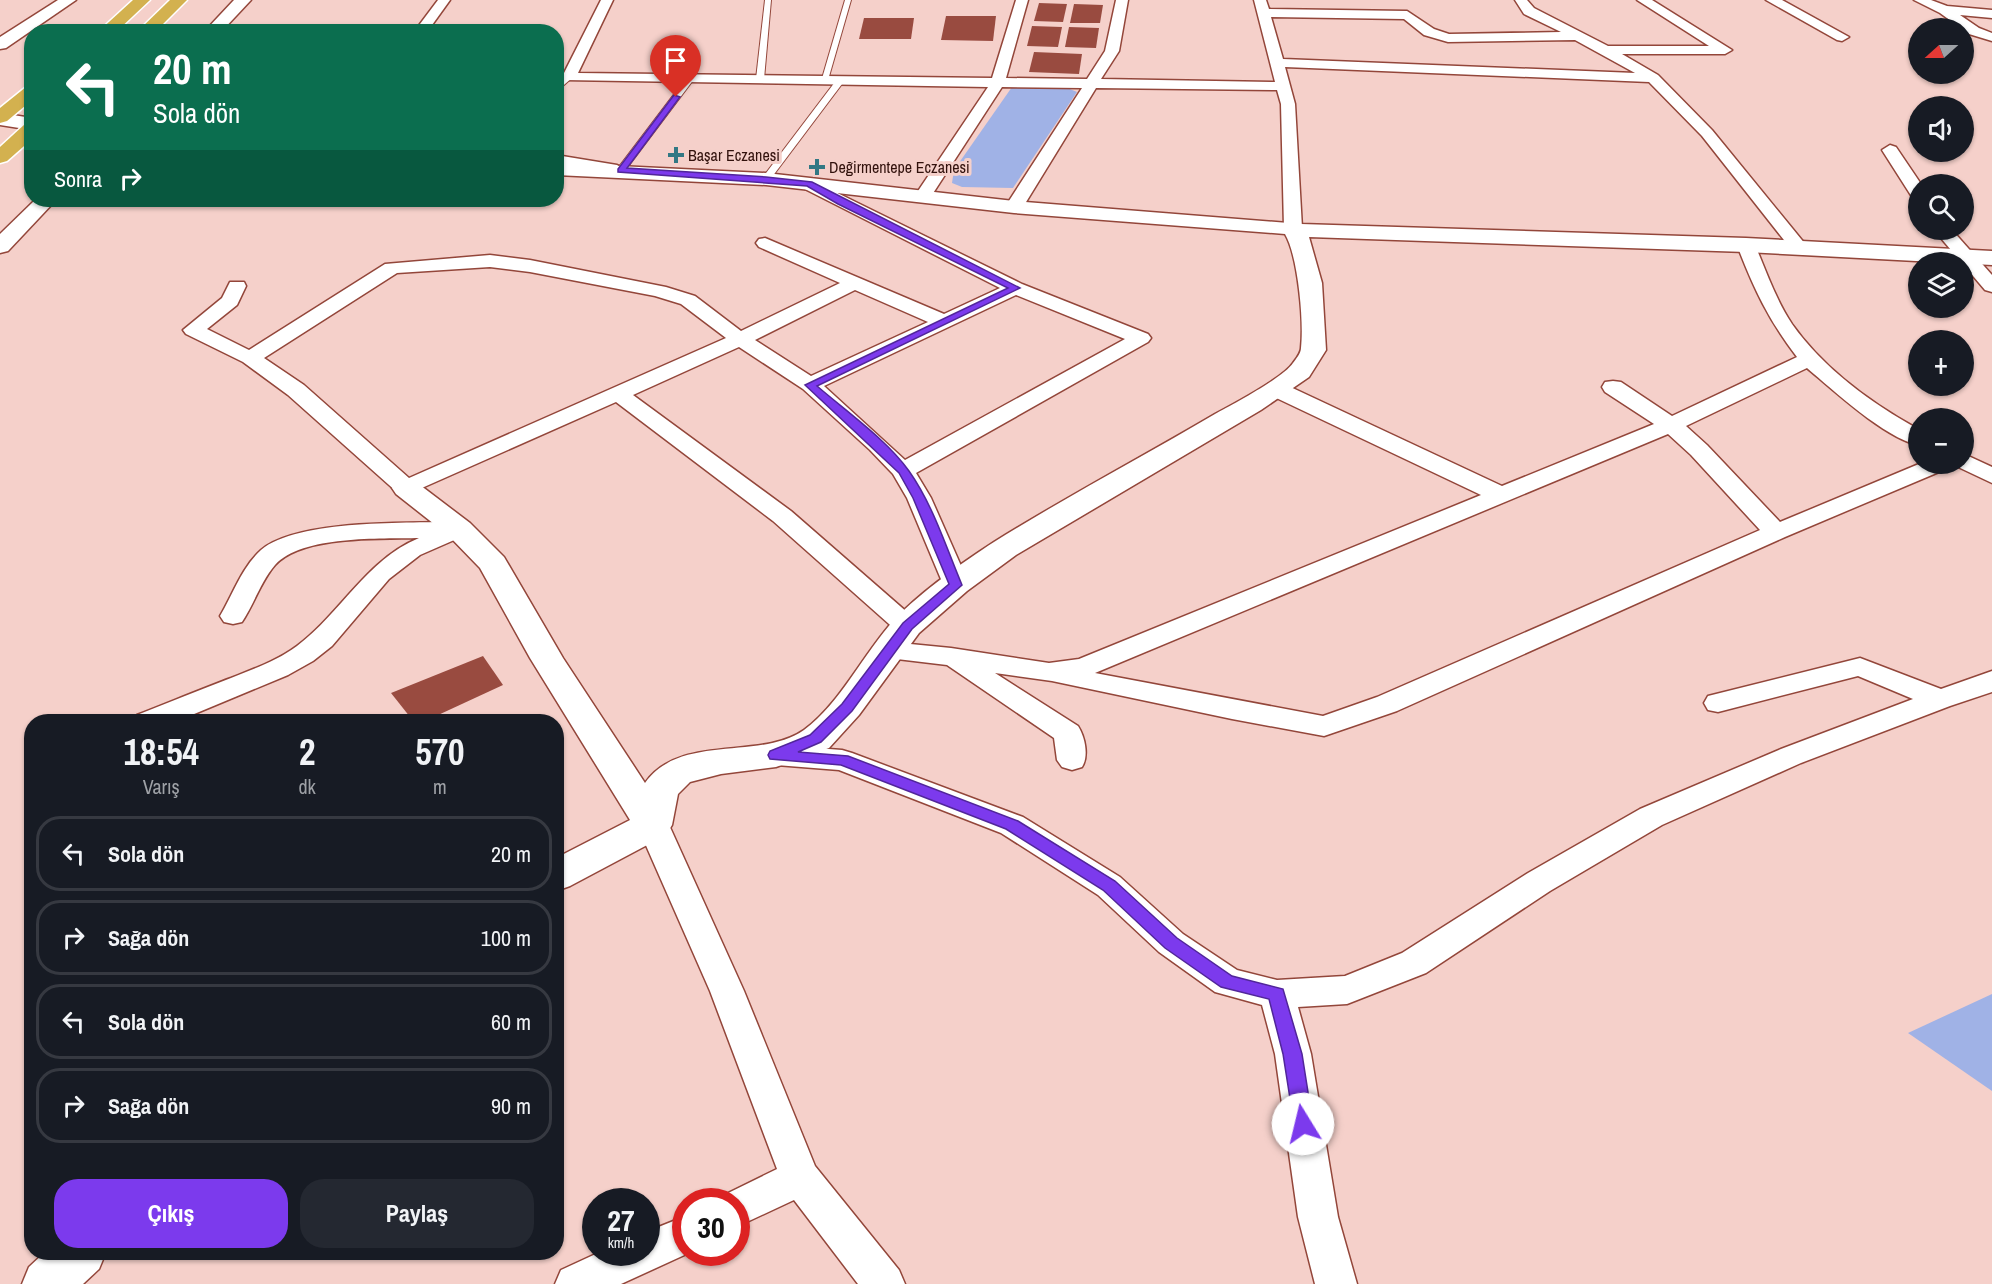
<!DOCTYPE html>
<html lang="tr">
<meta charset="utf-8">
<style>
:root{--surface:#171b24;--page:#242831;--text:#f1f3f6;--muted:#9ea1a6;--line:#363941;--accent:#7c3aed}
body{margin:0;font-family:"Archivo Narrow",sans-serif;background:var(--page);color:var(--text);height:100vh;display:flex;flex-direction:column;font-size:22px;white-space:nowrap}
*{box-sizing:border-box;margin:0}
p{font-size:20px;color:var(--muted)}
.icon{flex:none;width:33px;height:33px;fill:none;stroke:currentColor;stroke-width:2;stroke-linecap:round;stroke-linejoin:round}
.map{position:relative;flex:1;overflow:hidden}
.side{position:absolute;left:24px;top:714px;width:540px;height:546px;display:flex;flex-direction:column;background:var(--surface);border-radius:24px;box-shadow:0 2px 4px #0004}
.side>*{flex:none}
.hud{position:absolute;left:24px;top:24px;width:540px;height:183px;border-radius:24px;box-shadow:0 2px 4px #0004;background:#0b6e4f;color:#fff;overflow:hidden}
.needle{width:39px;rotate:249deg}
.controls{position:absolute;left:1908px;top:18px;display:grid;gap:12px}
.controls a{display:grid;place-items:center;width:66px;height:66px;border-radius:50%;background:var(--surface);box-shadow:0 2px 4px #0004;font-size:30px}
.speed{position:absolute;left:582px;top:1188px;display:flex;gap:12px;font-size:30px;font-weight:700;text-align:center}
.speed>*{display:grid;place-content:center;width:78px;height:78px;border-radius:50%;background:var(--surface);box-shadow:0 2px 4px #0004;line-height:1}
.speed small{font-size:15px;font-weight:400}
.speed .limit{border:9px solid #d22;background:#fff;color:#111}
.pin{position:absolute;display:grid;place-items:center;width:51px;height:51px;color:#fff;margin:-62px -26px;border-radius:50% 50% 50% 0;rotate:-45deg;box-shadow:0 0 6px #0007}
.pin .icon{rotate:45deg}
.me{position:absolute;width:66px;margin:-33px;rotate:351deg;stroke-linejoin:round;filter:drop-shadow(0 0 4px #0008)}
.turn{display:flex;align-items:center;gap:21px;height:126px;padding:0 30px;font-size:27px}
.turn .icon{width:78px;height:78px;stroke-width:2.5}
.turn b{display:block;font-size:42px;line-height:51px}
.then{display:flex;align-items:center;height:57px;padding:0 30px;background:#0003;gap:12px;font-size:22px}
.eta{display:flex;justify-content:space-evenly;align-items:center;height:102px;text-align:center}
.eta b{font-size:36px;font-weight:800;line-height:42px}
.button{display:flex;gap:12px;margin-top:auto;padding:12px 30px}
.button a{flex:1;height:69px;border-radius:24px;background:var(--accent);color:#fff;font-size:24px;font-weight:800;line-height:69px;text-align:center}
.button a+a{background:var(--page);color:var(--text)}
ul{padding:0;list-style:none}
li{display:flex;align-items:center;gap:18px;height:75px;margin:0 12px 9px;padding:0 18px;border:3px solid var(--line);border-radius:24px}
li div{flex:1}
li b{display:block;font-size:22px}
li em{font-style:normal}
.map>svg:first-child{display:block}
.green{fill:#a0b2e6}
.building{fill:#994b40}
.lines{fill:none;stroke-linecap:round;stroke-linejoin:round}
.service-casing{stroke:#93463a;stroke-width:2}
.minor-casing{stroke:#93463a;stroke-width:3}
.tertiary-casing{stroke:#93463a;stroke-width:3}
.motorway-casing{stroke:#fff;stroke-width:3}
.service{fill:#fff;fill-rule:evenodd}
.minor{fill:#fff;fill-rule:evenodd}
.tertiary{fill:#fff;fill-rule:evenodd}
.motorway{fill:#d3b14f;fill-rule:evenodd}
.route{fill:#7c3aed;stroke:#51269a;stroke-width:1.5}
.poi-dot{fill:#327884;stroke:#f5d0ca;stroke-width:2}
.labels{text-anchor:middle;stroke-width:6;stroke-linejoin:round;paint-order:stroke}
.far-poi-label{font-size:16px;fill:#31110c;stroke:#f5d0ca;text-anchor:start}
</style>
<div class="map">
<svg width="1992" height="1284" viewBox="0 0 1992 1284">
<rect width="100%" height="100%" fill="#f5d0ca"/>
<g class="green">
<path d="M1012 87H1065L1077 92 1013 188 962 187 952 183 954 170Z"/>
<path d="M1992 994V1091L1908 1033Z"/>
</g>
<g class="building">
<path d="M1039 3 1067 4 1063 22 1034 21Z"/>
<path d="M1074 4 1103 5 1100 23H1070Z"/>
<path d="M946 16H996L993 41 941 40Z"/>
<path d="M864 18H914L911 39H859Z"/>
<path d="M1032 26 1062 27 1058 47 1027 46Z"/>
<path d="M1069 27 1099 28 1096 48 1065 47Z"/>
<path d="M1034 52 1082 54 1079 74 1029 72Z"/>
<path d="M483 656 503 685 423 722H414L391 693Z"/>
</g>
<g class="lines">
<g class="service-casing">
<g id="service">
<path d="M765 0H771L764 79 760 81 756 79Z"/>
<path d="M845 0H851L828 80 821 82Z"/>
<path d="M566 75 573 77 556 92V85Z"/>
<path d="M687 77 694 79 624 172H618V168Z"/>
<path d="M838 78 845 80 769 181H763V177Z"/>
</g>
</g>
<g class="minor-casing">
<g id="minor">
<path d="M438 0H450L427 32H414Z"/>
<path d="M601 0H613L578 73 992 78 1016 0H1028L1006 78 1087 79 1105 51 1116 0H1128L1119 51 1101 79 1275 82 1254 0H1266L1269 9 1407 11 1434 29 1449 34 1561 32 1524 14 1515 0H1527L1534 8 1608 46H1709L1637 0H1652L1732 50 1725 54H1622L1658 75 1712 130 1810 250 1807 254H1795L1702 136 1649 82 1285 67 1295 104 1302 228 1299 232H1287L1284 228 1281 104 1277 90 1096 88 1023 207 1020 211H1008L1005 207 1082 88 1002 87 928 201H916L914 197 988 87 564 80 562 77ZM1271 17 1404 19 1424 35 1448 42 1575 40 1635 73 1283 59Z"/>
<path d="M1766 0H1782L1849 37 1842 41 1837 40Z"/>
<path d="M1914 0H1931L1947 6 1992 10V18L1960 15 1979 28 1992 33V41L1969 34 1940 13Z"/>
<path d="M1890 145 1896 147 1921 184H1918V198L1912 197 1882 150Z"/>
<path d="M556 155 617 165 625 170 617 175 556 165Z"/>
<path d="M809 179 1022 284 1148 334 1151 338 1148 342 916 473 931 498 969 584 965 589 956 592 947 589 943 584 907 498 893 474 870 450 803 389 739 347 633 395 791 511 916 620 920 626 916 632 907 634 898 632 773 521 616 402 406 495 398 493 288 395 243 362 186 334 183 330 222 298 230 282H244L246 286 237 305 207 329 249 350 385 264 490 255 530 260 666 287 695 296 741 331 840 283 759 247 756 243 759 239 765 238 944 314 1000 288 803 188 801 184ZM490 267 530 272 655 296 681 304 726 338 409 478 304 385 264 358 397 273ZM855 290 928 322 811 376 755 340ZM1016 295 1125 339 905 460 824 386Z"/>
<path d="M1934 230H1952L1992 275V292L1985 290Z"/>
<path d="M1746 240 1752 241 1755 245C1766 271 1776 300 1792 324 1823 368 1871 403 1918 429V445C1885 438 1833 390 1807 368L1686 426 1707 445 1780 522 1919 464H1949L1946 469 1785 537 1397 711 1324 736 1232 719 1052 681 995 673 1078 726C1085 737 1089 756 1082 767L1072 770 1062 767 1057 760 1054 738 947 665 880 657 876 651 880 645 890 642 951 648 1049 663 1079 659 1481 495 1268 394 1265 389 1268 384 1276 383 1284 384 1502 486 1654 424 1605 392 1602 387 1605 382 1613 381 1621 382 1672 416 1797 357C1768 319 1754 289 1737 245L1740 241ZM1668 434 1691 455 1760 530 1377 697 1323 716 1095 673Z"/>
<path d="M1964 454 1992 467V483L1956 466 1954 464H1964Z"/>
<path d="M459 522 468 524 471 529 468 534 420 555 389 579 332 646 313 661 288 675 175 722H133L137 715C168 703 199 690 231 678 253 669 277 661 297 646 341 613 366 560 419 538 381 539 302 535 275 565 261 581 254 604 242 622L233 624 224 622 220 616C233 594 242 567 261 550 297 519 412 523 459 522Z"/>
<path d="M1860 658 1941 689 1992 671V692L1950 706 1801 763 1662 825 1550 891 1426 973 1347 1004 1298 1007 1311 1054 1338 1217 1357 1284H1315L1298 1217 1275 1054 1262 1005 1215 992 1159 952 1098 895 1001 833 839 770 776 765 766 762 761 755 766 748 776 745 842 750 852 753 1023 817 1120 877 1183 934 1237 970 1277 980 1345 976 1402 953 1528 873 1640 809 1781 749 1913 699 1858 676 1718 712 1708 710 1704 703 1708 696Z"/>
<path d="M653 814 664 817 669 825 744 991 815 1166 899 1270 905 1284H858L794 1200 736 1227V1202H719L722 1196 777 1169 710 991 637 825 642 817Z"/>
<path d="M686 1216V1252H691L621 1284H555L561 1270 600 1252H646V1232Z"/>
</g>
</g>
<g class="tertiary-casing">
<g id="tertiary">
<path d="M58 0H76L6 48 0 49V37Z"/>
<path d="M234 0H251L221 32H204Z"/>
<path d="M0 113 32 118V130L0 125Z"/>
<path d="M556 163 766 173 1014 201 1301 224 1746 238 1992 251V265L1746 252 1309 237 1322 283 1326 350 1309 377 1261 410 1016 555 967 591 919 633 859 715 829 748 776 767 721 774 690 782 678 794 672 825 666 835 570 886 556 891V858L630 820 530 658 480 568 448 535 396 494 392 488 396 482 406 479 416 482 470 523 504 557 563 658 645 783C680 733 760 761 804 730 840 704 865 651 895 619 921 592 963 562 994 542 1066 497 1142 457 1215 414 1232 405 1284 377 1293 363 1296 359 1301 353 1301 348 1304 321 1298 256 1285 234L1014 213 766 185 556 175Z"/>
<path d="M35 200H56L8 251 0 253V234Z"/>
<path d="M45 1252H106L99 1269 83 1284H22L29 1267Z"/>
</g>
</g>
<g class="motorway-casing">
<g id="motorway">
<path d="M133 0H150L116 32H98Z"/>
<path d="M170 0H187L155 32H137Z"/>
<path d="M32 86V100L7 121 0 123V108L26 87Z"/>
<path d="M32 122V139L7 161 0 163V147L25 124Z"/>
</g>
</g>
<use href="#service" class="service"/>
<use href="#minor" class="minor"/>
<use href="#tertiary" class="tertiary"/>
<use href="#motorway" class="motorway"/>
</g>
<path class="route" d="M674 95 680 97 627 168 766 177 812 182 1020 288 817 386C846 411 887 440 909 471 933 505 946 547 962 585L912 629 852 711 821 742 798 752 848 756 1018 821 1115 881 1177 938 1232 976 1283 989 1302 1054 1313 1124 1310 1130 1303 1132 1297 1130 1294 1124 1283 1054 1269 999 1221 987 1165 948 1103 890 1006 829 841 765 770 759 768 755 770 751 810 735 842 704 903 623 949 584 913 498 899 473 805 385 1008 288 838 204 807 186 618 172V169Z"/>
<g class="poi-dot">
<path d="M673 146h6v6h6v6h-6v6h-6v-6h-6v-6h6z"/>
<path d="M814 158h6v6h6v6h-6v6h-6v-6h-6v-6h6z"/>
</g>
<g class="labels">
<g class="far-poi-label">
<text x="688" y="161">Başar Eczanesi</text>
<text x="829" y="173">Değirmentepe Eczanesi</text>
</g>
</g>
</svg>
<div class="controls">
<a><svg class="needle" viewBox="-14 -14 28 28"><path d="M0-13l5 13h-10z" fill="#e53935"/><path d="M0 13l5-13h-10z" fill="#9ea1a6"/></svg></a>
<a><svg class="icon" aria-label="sound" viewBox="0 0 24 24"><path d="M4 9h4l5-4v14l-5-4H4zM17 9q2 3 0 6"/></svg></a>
<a><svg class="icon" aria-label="search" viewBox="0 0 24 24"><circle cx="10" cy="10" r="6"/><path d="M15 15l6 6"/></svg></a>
<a><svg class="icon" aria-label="layers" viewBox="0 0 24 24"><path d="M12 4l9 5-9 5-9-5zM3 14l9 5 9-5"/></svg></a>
<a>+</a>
<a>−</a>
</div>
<div class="speed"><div>27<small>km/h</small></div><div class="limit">30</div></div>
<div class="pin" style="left:676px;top:97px;background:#d93025"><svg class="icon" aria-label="arrive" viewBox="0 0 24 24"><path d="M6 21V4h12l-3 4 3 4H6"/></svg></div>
<svg class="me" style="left:1303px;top:1124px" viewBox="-20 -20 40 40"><circle r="19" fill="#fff"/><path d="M0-13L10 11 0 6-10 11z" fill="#7c3aed"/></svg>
<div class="hud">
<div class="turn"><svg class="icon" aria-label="left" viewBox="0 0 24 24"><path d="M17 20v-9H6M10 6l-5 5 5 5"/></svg><div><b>20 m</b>Sola dön</div></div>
<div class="then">Sonra<svg class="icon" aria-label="right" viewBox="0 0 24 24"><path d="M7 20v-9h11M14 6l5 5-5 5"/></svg></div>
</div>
<section class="side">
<div class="eta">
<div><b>18:54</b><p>Varış</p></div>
<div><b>2</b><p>dk</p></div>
<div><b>570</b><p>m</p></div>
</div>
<ul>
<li><svg class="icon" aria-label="left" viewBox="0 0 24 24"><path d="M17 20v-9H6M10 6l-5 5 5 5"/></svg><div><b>Sola dön</b></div><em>20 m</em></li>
<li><svg class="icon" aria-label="right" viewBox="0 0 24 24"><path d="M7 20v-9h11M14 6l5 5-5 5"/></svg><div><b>Sağa dön</b></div><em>100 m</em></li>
<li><svg class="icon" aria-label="left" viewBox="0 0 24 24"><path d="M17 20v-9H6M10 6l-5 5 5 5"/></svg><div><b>Sola dön</b></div><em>60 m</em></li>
<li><svg class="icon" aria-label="right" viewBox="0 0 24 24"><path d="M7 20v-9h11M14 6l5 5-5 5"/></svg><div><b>Sağa dön</b></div><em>90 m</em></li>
</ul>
<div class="button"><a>Çıkış</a><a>Paylaş</a></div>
</section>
</div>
